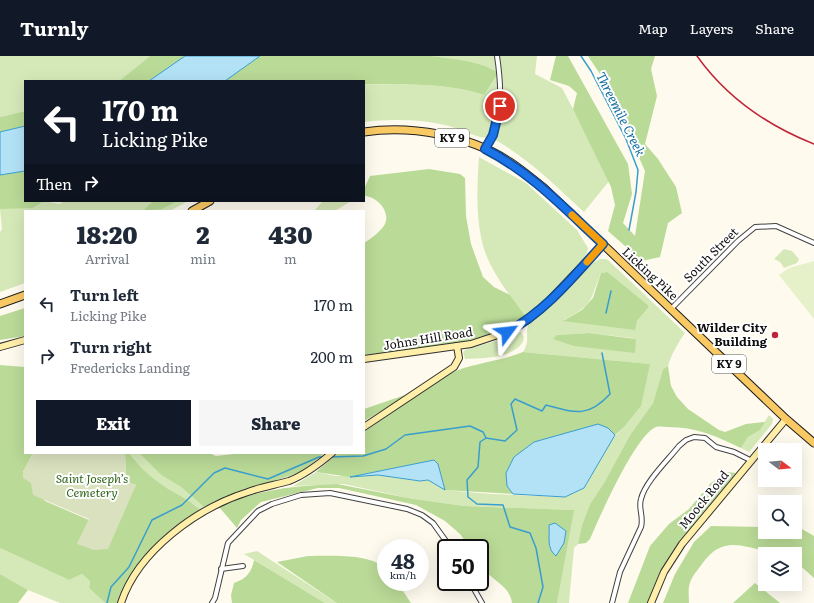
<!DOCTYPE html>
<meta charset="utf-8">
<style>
:root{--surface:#fff;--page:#f6f6f7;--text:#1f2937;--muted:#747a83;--accent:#111827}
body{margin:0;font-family:Literata,serif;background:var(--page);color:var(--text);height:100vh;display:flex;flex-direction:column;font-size:15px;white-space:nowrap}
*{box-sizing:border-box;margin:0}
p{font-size:13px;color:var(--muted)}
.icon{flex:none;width:22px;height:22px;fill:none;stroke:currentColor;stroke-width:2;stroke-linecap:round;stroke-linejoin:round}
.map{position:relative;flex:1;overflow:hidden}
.details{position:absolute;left:24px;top:154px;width:341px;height:244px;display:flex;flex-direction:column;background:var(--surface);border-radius:0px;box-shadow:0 4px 16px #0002}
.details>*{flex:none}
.hud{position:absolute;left:24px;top:24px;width:341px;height:122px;border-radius:0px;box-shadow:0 4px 16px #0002;background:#111827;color:#fff;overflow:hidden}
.needle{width:26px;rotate:106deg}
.controls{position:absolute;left:758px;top:387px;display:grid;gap:8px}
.controls a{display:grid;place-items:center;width:44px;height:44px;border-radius:0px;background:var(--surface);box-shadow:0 4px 16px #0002;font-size:20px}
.speed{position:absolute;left:377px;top:483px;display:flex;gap:8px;font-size:20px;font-weight:700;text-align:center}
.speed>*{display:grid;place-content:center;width:52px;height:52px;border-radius:50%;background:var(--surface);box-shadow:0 4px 16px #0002;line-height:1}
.speed small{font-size:10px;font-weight:400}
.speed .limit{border:2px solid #111;border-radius:6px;background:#fff;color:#111}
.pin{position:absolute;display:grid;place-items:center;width:34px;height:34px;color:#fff;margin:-17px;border:2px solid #fff;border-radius:50%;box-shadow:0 1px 4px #0007}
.me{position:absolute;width:44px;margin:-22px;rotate:60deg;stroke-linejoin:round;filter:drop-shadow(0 0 3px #0008)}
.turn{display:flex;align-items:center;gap:14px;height:84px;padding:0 12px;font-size:18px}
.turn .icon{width:52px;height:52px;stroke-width:2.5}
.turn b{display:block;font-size:28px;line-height:34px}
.then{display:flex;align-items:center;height:38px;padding:0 12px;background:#0003;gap:8px;font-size:15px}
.eta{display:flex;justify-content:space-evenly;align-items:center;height:68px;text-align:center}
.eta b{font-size:24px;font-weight:800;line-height:28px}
.button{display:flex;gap:8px;margin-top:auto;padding:8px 12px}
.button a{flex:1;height:46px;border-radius:0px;background:var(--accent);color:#fff;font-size:16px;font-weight:800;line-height:46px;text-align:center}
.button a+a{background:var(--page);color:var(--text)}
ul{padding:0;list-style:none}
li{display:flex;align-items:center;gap:12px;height:52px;padding:0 12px}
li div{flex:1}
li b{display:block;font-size:15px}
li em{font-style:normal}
header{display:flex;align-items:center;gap:24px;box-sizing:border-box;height:56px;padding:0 20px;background:var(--accent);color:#fff}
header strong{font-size:19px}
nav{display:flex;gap:22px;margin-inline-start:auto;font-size:14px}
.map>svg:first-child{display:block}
.green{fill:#d5e9b8;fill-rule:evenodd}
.forest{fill:#bada97;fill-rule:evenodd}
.cemetery{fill:#d9e1bf}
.pitch{fill:#e6f1ca}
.water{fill:#b3e2f6;stroke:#399ece}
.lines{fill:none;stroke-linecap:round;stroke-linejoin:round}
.stream{stroke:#399ece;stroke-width:1.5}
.street-casing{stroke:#414141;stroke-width:6}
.secondary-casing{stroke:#303030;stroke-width:8}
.primary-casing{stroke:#1f1f1f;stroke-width:9}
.street{stroke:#fff;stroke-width:4}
.secondary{stroke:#ffefa9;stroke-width:6}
.primary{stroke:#f9c964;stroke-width:7}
.rail{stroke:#bf2538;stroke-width:1.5}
.route-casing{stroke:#114b97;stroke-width:10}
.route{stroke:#1a73e8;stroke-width:7}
.slow{stroke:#f59e0b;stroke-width:7}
.poi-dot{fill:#bf2538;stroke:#fff;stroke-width:1.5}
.labels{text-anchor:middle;stroke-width:4;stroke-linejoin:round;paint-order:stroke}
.shield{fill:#fff;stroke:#565656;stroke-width:1}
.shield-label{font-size:11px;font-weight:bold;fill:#0e0e0e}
.street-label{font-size:12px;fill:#0e0e0e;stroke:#fff}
.poi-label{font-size:12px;font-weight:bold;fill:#0e0e0e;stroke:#fff;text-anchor:end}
.park-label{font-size:12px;font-style:italic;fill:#32661d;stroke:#fff}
.water-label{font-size:13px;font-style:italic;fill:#166fa0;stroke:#fff}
</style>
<header>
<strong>Turnly</strong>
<nav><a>Map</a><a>Layers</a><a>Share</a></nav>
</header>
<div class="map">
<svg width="814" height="547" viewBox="0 0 814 547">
<rect width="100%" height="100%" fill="#fffaee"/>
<g class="green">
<path d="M0 0H150L119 25H25V55L0 61Z"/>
<path d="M432 0H537L535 18 562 32 610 124 584 156C557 131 529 103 497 85 491 81 486 83 480 81 469 78 459 73 449 70 421 63 392 63 364 66V28C405 29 445 26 484 39L495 21 492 13 458 4Z"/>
<path d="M479 101 526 127 577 174 588 192C588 207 539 250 526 261 511 241 494 220 485 196 475 166 477 131 479 101Z"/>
<path d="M44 145 59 148 65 145H188L170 155H25V227L0 236V176L2 173 0 153 5 151 33 152Z"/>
<path d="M323 145H351L335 155H314Z"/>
<path d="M784 193 792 195 799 203 797 207 784 212 780 206 774 203Z"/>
<path d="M600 203H606L609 205 685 277C678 287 671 299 668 310L663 313 653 347 630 379 604 427 590 448 582 469 578 488 574 492 569 547H557L573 454 464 450 408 442 344 428 293 430 316 416 336 420 378 419 420 425 428 424 445 434 491 438 565 441 584 432 606 394 608 387 623 372 649 308 523 296C531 284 524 278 529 267L594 206ZM606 216 648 249V252L637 265 564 264C594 248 589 246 601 217ZM589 277 632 282 636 283 557 279Z"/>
<path d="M518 276H521L524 281 523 286C511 303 484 302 465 303L463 296 466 293 496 285Z"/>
<path d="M769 359 773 363 772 368 749 396 741 392 748 381 760 373Z"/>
<path d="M129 397H139L161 419 181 431 204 451 200 454C191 445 182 441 172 435 155 425 141 413 129 397Z"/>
<path d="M0 492 69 524 82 518 90 525 89 532 105 547H60L28 534 0 518Z"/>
<path d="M257 495 337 547H325L244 498Z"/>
</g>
<g class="forest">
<path d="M150 0H185L149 25H119Z"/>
<path d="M260 0H432C451 3 482 5 498 17L484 39C445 26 405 29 364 28V25H225Z"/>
<path d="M556 0H568L628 108 632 138 623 167 635 180 645 115 606 27 588 0H655L651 13 657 40 645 88 658 103 676 131 682 157 668 167 660 201 642 205 608 175 615 149 611 131 573 53 577 37 569 30 550 24Z"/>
<path d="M25 55V70L0 76V61Z"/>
<path d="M429 113 460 118 465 122 466 160 471 188 483 221 494 231 510 239 526 261C480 290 417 293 364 299V187C371 183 381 175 385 168 391 155 376 140 364 140V133L370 120Z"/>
<path d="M25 115V145H44L33 152 0 153V119Z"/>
<path d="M153 145H177L162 153 143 155Z"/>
<path d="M607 216 648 249V252L637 265 635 274 563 265 582 254 593 242 601 217Z"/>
<path d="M25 252V280L0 284V260Z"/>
<path d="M589 277 636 283 635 297 574 290 553 283 557 279Z"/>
<path d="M523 296 650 308 641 350 623 372 615 379 608 372 507 430 513 438 445 434 438 408 434 404 350 421 316 416 338 397H364V376L448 318C472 307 498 306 523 296Z"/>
<path d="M0 309 25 311V397H33L23 416 45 445 89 464 77 488 136 429 126 426 125 397H129C141 413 155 425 172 435 182 441 191 445 200 454 163 480 134 503 118 547H105L103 545 89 532 90 525 82 518 69 524 0 492Z"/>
<path d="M668 310 671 330 677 341 688 353 719 374 725 376 746 368 765 366 760 374 748 381 741 392C716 380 696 371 668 371 665 371 659 370 656 371 636 378 599 462 590 483L586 487 578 488 582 469 590 448 604 427 630 379 653 347 663 313Z"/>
<path d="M408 338H410L364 365V353Z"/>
<path d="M139 397H209L216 400 234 398 325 397 301 416 238 437 204 451 181 431 161 419Z"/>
<path d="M727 416 736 417C702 458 665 497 648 547H628L650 490 669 468 689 453 711 427Z"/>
<path d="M337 428 408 442 464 450 574 454 557 547H512C510 528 488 524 481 508 479 504 480 497 480 492H470L460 478 445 465 416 449 339 432H318L261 446 241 464 237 472 219 451C258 433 294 430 337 428ZM555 467 566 475 564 487 549 475V469Z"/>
<path d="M795 469 814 480V522L795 505V498C790 498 784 499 780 498 748 494 725 475 702 508 689 525 688 526 689 547H663L675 518 694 486 711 470 765 471V476H795Z"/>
<path d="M308 500C329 500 371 497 386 513V526H397L411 547H337L277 506Z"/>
<path d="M254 504 325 547H232L231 539 234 527C246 523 252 516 254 504Z"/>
<path d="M0 518 28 534 18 547H0Z"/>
<path d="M755 527 780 547H733Z"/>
</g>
<path class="cemetery" d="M33 397H125L126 425 136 429 108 493 94 494 77 488 89 463 33 439 31 427 23 422V416Z"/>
<path class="pitch" d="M814 205V263L779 219 789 212Z"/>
<g class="water">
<path d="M185 0H260L225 25H149Z"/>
<path d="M25 70V115L0 119V76Z"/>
<path d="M598 368 608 372 615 379 584 432 565 441 513 438 507 430 506 417 514 401 534 386Z"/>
<path d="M434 404 438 408 445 434 428 424 420 425 378 419 350 421Z"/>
<path d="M555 467 566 475 564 487 556 500C546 492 550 481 549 469Z"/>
</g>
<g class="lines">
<g class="stream">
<path d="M581 0 591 15 626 83 638 114 636 136 629 174"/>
<path d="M606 257 611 235"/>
<path d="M486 382 480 386 478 411 467 424 468 441 477 448 503 449 510 471 530 477 536 492 543 531 538 547"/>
<path d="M331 401 363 400 386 393 405 379 470 370 483 376 486 382 505 385 517 374 511 348 515 343 542 355 546 349C575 357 588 362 610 338L602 297"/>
<path d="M107 547 111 531 129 511 152 464 182 449 214 417 225 412 268 423 319 401H323"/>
</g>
<g class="street-casing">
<g id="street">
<path d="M485 93C503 64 502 33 497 0"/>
<path d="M671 253 738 185 755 171 776 170 814 187"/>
<path d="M221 513 243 510"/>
<path d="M470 526 482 547"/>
<path d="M212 547 215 542 228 487 258 455 272 448 301 439 330 437 407 453 422 459 433 467 451 492"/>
<path d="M612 547 620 516 641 471C644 461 638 452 641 443 645 426 668 404 679 390L686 384 694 381 705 382 716 391 734 396 750 404"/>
</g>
</g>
<g class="secondary-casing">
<g id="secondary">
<path d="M0 291 25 284"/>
<path d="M364 303 471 288 507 276 528 264 542 252 603 188"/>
<path d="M364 371 454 311 459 302 457 290"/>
<path d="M121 547C138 495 197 452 248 436 261 431 275 429 289 425 305 419 319 408 332 397"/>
<path d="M651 547 664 516 682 488 786 363"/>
</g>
</g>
<g class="primary-casing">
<g id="primary">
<path d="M364 76C411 69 469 79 510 106 522 114 533 123 544 132L786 363 814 387"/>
<path d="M192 155 210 145"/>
<path d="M0 248 25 239"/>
</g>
</g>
<use href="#street" class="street"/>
<use href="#secondary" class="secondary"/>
<use href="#primary" class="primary"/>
<path class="rail" d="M697 0C727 42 766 69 814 88"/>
</g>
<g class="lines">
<g class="route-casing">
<path id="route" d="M500 50 493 79 485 93C532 117 565 153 603 188 574 220 545 256 507 276"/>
</g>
<use href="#route" class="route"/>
<path class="slow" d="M572 159 603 188 587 206"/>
</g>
<circle class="poi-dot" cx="775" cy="279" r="4"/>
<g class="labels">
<g class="shield">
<rect x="435" y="73" width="34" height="18" rx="3"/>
<rect x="712" y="299" width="34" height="18" rx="3"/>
</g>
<g class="shield-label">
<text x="452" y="86">KY 9</text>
<text x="729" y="312">KY 9</text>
</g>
<g class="street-label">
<text transform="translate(711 199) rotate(-45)" y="4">South Street</text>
<text transform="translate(650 218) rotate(43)" y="4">Licking Pike</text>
<text transform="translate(428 283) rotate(-9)" y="4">Johns Hill Road</text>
<text transform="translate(704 444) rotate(-51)" y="4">Moock Road</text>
</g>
<g class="poi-label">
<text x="767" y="276">Wilder City<tspan x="767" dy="14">Building</tspan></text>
</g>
<g class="park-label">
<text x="92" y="427">Saint Joseph’s<tspan x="92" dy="14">Cemetery</tspan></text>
</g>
<g class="water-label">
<text transform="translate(621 58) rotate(63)" y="5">Threemile Creek</text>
</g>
</g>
</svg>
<div class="controls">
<a><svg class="needle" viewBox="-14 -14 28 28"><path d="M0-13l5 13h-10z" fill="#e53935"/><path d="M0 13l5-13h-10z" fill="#747a83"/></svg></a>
<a><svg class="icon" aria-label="search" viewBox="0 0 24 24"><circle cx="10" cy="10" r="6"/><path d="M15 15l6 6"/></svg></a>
<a><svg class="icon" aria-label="layers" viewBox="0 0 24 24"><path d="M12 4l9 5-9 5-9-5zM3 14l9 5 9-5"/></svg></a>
</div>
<div class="speed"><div>48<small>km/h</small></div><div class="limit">50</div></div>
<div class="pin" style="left:500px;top:50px;background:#d93025"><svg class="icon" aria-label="arrive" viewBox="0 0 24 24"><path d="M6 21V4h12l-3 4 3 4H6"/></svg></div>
<svg class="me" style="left:507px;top:276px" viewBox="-20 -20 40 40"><path d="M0-17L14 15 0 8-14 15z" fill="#1a73e8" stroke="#fff" stroke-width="4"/></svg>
<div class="hud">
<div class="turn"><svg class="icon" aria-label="left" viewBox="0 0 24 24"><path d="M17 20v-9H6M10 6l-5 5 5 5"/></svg><div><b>170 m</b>Licking Pike</div></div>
<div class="then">Then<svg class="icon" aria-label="right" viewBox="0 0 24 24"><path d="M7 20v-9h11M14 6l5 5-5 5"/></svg></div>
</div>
<section class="details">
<div class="eta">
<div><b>18:20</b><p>Arrival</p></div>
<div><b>2</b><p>min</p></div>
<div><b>430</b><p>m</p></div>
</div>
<ul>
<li><svg class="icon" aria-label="left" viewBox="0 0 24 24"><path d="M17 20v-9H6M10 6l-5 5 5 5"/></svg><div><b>Turn left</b><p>Licking Pike</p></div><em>170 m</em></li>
<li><svg class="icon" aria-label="right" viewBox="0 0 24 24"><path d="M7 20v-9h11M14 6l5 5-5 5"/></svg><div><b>Turn right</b><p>Fredericks Landing</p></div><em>200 m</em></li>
</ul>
<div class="button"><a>Exit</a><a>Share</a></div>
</section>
</div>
